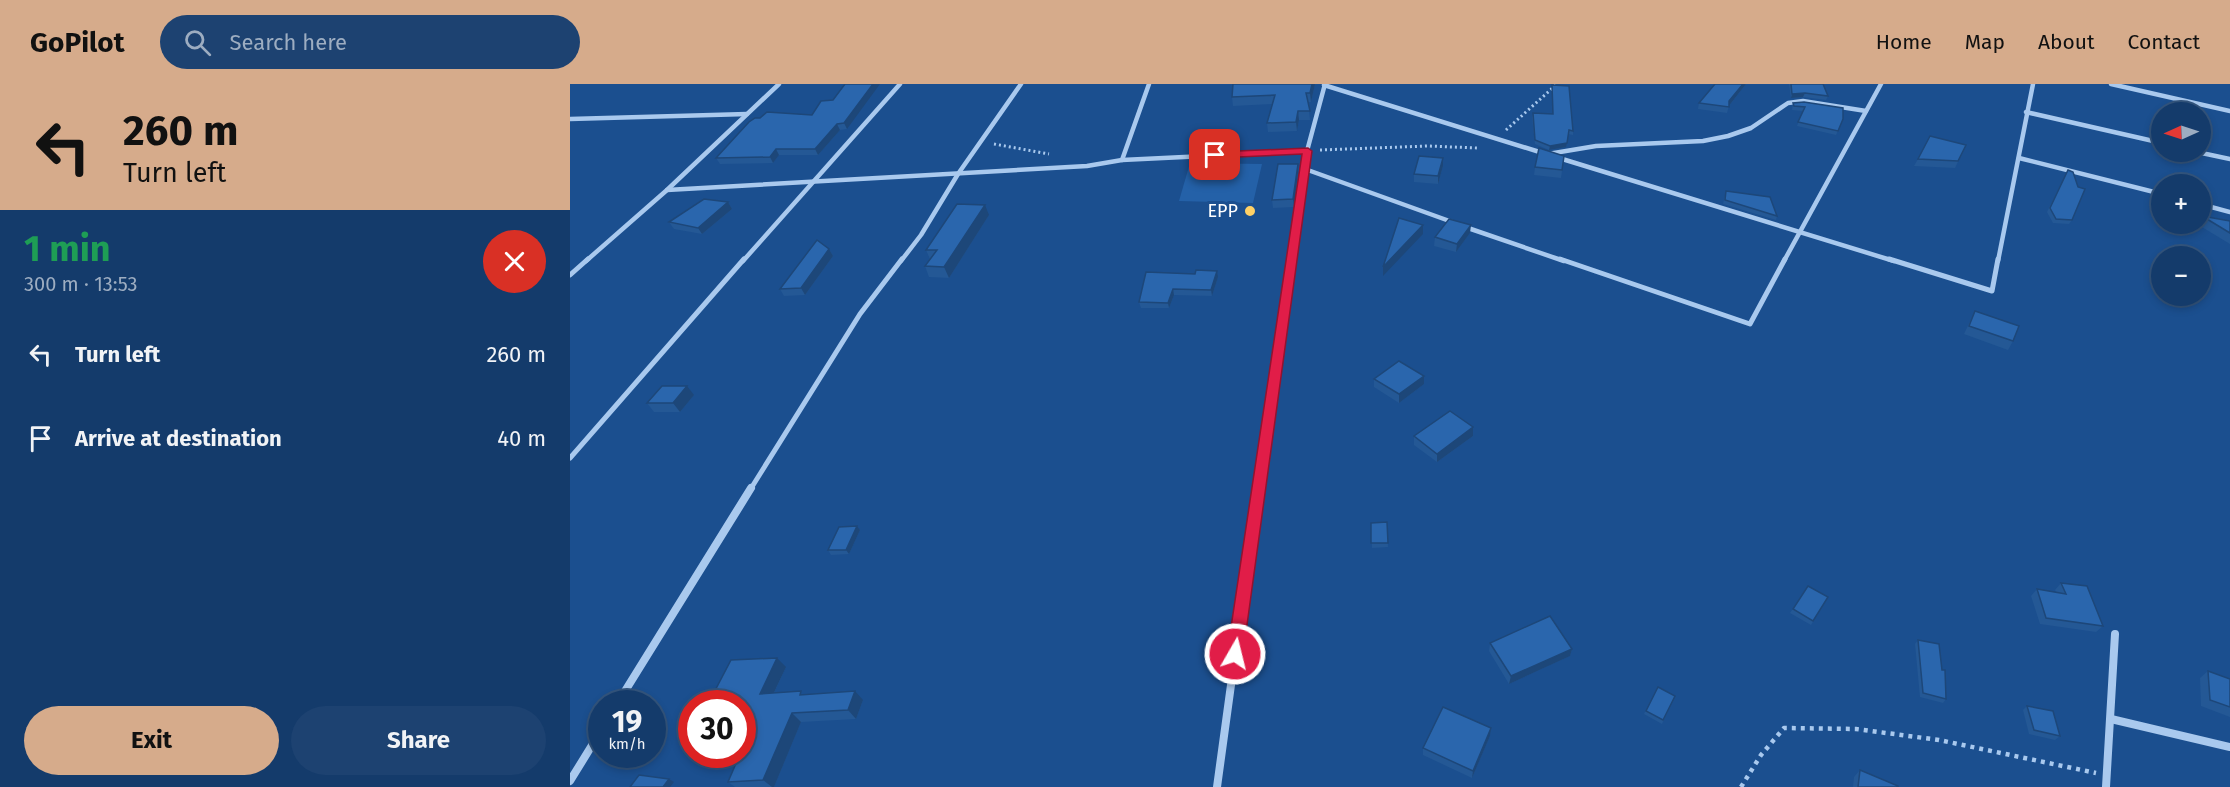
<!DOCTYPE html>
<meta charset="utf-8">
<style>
:root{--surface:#143b6b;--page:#1d4271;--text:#f1f3f6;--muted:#9dadc1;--line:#33557e;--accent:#d6ab8b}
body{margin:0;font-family:"Fira Sans",sans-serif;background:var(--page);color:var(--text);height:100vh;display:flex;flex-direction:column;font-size:22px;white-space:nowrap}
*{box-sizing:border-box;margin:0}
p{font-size:20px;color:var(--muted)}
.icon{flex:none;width:33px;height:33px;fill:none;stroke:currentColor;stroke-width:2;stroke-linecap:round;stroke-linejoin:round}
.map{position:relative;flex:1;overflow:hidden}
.details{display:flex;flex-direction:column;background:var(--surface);width:570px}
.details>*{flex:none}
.hud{background:#d6ab8b;color:#111;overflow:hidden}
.needle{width:39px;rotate:267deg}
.buttons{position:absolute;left:1581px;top:18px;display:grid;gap:12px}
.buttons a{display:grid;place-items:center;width:60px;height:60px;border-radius:50%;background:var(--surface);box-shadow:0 3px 9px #0003,0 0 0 2px var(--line);font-size:30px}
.speed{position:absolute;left:18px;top:606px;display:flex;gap:12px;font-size:30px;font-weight:700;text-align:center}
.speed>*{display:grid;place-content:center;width:78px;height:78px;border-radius:50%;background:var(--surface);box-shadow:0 3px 9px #0003,0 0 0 2px var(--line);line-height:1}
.speed small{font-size:15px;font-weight:400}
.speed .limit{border:9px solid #d22;background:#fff;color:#111}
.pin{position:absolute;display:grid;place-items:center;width:51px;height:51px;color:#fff;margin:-26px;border-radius:12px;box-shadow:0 3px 9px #0006}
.me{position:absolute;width:66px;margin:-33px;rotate:8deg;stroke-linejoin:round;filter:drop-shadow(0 0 4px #0008)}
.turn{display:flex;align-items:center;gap:21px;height:126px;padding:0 24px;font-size:27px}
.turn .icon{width:78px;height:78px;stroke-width:2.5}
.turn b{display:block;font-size:42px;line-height:51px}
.round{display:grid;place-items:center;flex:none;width:63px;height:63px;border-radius:32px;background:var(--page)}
.head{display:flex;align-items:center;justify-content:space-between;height:102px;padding:0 24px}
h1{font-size:36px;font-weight:700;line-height:45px;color:#1e9e55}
.action{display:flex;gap:12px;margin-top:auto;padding:12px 24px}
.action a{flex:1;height:69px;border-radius:36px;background:var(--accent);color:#111;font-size:24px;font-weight:700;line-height:69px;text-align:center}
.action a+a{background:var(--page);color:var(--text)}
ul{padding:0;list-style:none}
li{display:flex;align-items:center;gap:18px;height:84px;padding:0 24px}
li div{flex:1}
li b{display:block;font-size:22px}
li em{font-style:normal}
header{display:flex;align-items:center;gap:36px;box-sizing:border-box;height:84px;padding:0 30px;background:var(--accent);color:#111}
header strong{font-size:28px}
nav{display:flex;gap:33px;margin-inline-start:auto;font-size:21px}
.search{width:420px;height:54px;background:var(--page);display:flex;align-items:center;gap:15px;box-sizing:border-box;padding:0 21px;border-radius:33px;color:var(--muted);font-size:22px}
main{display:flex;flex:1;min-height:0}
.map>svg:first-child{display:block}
.green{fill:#2461a8}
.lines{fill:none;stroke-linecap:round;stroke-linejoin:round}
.path-far1{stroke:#a9c9ee;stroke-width:3;stroke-dasharray:2 3;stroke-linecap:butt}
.path{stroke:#a9c9ee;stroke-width:4.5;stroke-dasharray:4 5;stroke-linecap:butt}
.street-far2{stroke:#a9c9ee;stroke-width:4.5}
.street-far1{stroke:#a9c9ee;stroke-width:5}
.street{stroke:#a9c9ee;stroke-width:8}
.wall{fill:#245895}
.shaded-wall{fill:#1d4779}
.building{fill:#2a66ad;stroke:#1d4779;stroke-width:1.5}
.route{fill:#e11d48;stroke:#92132f;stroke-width:1.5}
.poi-dot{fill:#ffd166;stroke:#1b4f8f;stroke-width:2}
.labels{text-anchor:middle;stroke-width:6;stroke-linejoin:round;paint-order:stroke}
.far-poi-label{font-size:18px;fill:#fff;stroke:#1b4f8f;text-anchor:end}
</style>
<header>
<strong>GoPilot</strong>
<div class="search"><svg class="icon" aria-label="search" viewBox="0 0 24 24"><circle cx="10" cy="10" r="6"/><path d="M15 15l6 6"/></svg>Search here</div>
<nav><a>Home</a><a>Map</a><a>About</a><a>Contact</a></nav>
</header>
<main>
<section class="details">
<div class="hud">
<div class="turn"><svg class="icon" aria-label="left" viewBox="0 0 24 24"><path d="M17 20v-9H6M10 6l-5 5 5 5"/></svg><div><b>260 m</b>Turn left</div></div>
</div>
<div class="head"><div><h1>1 min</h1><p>300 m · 13:53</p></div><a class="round" style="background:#d93025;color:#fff"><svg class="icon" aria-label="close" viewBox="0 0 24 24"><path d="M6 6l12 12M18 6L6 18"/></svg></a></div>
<ul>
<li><svg class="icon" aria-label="left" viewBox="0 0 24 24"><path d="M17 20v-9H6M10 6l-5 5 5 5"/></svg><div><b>Turn left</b></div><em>260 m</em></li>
<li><svg class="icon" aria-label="arrive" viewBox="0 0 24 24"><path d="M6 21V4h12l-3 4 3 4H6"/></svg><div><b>Arrive at destination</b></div><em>40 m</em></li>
</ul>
<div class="action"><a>Exit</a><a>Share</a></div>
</section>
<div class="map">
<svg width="1660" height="703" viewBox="0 0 1660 703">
<rect width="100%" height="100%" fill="#1b4f8f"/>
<path class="green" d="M620 79 692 80 683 119 609 117Z"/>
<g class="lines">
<g class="path-far1">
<path d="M936 46 987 0"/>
<path d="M424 60 479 70"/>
<path d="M750 66 858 62 908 64"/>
</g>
<path class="path" d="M1171 703 1191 671 1214 644 1286 645 1369 656 1526 689"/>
<g class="street-far2">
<path d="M1541 0 1660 27"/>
<path d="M754 1 976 70"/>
<path d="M1456 28 1592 59"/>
<path d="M0 35 177 30"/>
<path d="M1627 68 1660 75"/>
<path d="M978 70 1026 62 1133 57 1158 52 1181 44 1218 19 1233 17 1296 27"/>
<path d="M989 74 1324 177"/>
<path d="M1449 74 1592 110"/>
<path d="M552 76 579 0"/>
<path d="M735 85 885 139"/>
<path d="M97 106 517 82 552 76 737 67"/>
<path d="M1630 120 1660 128"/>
<path d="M895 143 994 177"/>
<path d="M16 177 97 106 209 0"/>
<path d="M173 177 330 0"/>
<path d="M331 177 351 151 388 90 451 0"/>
<path d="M721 177 737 67 755 0"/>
<path d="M1214 177 1311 0"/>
<path d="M1428 177 1463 0"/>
</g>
<g class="street-far1">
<path d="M990 175 1180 240 1215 175"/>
<path d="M1319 175 1422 207 1428 175"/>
<path d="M0 191 18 175"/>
<path d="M0 374 174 175"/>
<path d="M180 406 290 230 332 175"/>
<path d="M687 406 721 175"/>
</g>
<g class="street">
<path d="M47 620 181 404"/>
<path d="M1541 635 1660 663"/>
<path d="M0 697 32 645"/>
<path d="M647 703 688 404"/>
<path d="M1536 703 1545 550"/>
</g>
</g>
<g class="wall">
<path d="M275 0 277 45 270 46 248 71H209L203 79 150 80 146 74 242 31 263 16Z"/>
<path d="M745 0 741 18H738L740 36H729L727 47 698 48 697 39 702 20 663 22 662 13Z"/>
<path d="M1145 0H1176L1159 22 1157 29 1128 25 1129 19Z"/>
<path d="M1219 0H1253L1258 12 1256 16 1233 13 1221 14Z"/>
<path d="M982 1 1003 47V51L998 50 996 63 979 66 965 60 962 33 963 29 983 30Z"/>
<path d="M1223 19 1273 35 1266 51 1227 42 1233 27 1222 26Z"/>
<path d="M1396 61 1385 84 1344 82 1348 75Z"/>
<path d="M994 72 991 94 964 91 965 83Z"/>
<path d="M728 80V88L724 123 703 124 702 116Z"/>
<path d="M873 82 868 100 844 98V90Z"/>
<path d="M1496 90 1502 136 1499 140 1483 139 1477 128Z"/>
<path d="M1156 107 1207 132 1206 136 1153 120Z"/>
<path d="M158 118 162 125 132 150 104 145 99 138Z"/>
<path d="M419 131 379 194 359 193 355 182 360 175 356 166Z"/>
<path d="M1632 132 1660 137V160L1627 140H1630V135Z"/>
<path d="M900 149 886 168 864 162 865 153Z"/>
<path d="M259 165 263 172 235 211 214 212 210 205Z"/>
<path d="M576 188 648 193 642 212 604 211 599 224H571L569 218Z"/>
<path d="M1405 227 1443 257 1438 266 1394 250Z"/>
<path d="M854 292V300L829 319 804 303V295Z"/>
<path d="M124 311 110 328H84L77 319Z"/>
<path d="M903 343V352L867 378 844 361V352Z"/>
<path d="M817 438 818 463 802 464 801 439Z"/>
<path d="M287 442 290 446 279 470 261 471 258 466Z"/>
<path d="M1491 499 1533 542 1526 548 1470 540 1461 512 1467 505 1487 509 1485 506Z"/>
<path d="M1238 502 1258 513 1241 541 1220 529Z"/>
<path d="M1348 556 1376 615 1373 619 1350 613 1345 560Z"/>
<path d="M920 559 1002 565 1000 572 939 600 919 567Z"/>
<path d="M216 583 204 609 235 611 293 616 286 635 231 638 204 703H165L158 698 177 655H172V620Z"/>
<path d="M1638 587 1660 595V633L1631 622 1630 594Z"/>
<path d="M1088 603 1105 612 1092 640 1074 630Z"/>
<path d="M1457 622 1490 652 1485 656 1459 650 1453 626Z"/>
<path d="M921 644 920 652 902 694 853 671V664Z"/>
<path d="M1290 686 1328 703H1283L1284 693Z"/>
</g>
<g class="shaded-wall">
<path d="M303 0H310L277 45 274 39Z"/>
<path d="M742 0H745L741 18 740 9Z"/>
<path d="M1173 0H1176L1158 23 1159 17Z"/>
<path d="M1235 9 1233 13 1221 14 1222 10Z"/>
<path d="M728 27 729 36 727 47 726 38Z"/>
<path d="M267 40 270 46 248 71 245 65Z"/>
<path d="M997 59 996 63 979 66 980 62Z"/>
<path d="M206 65 209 71 203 79 200 73Z"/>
<path d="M873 74V82L868 100V92Z"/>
<path d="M728 80V88L724 123 723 115Z"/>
<path d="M158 118 162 125 132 150 128 144Z"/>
<path d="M415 121 419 131 379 194 374 183Z"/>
<path d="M853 141V150L813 192V183Z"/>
<path d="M901 141 900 149 886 168 887 160Z"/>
<path d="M259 165 263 172 235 211 231 204Z"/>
<path d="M647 187 648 193 642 212 641 206Z"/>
<path d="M603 205 604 211 599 224 598 219Z"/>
<path d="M854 292V300L829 319V310Z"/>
<path d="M117 302 124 311 110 328 103 319Z"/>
<path d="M903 343V352L867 378V370Z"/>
<path d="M287 442 290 446 279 470 276 466Z"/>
<path d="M1002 565 1000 572 939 600 941 592Z"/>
<path d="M207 574 216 583 199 619 190 610Z"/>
<path d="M285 607 293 616 286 635 278 626Z"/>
<path d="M222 629 231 638 204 703H202L193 696Z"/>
<path d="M921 644 920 652 902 694 903 687Z"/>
<path d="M99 695 104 698 100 703H93Z"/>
</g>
<g class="building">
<path d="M275 0H303L274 39 267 40 245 65H206L200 73 146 74 179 38 185 34H190L197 28 242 31 251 17 263 16Z"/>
<path d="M663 0H742L740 9H736L740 27H728L726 38 697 39 705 11 662 13Z"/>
<path d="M1145 0H1173L1159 17V23L1129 19Z"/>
<path d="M1221 0H1253L1258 12 1235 9 1222 10Z"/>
<path d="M982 1 999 2 1003 47 999 46 997 59 980 62 965 56 963 29 983 30Z"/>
<path d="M1234 18 1273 24V35L1268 47 1228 38 1235 23 1224 22 1223 19Z"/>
<path d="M1360 52 1396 61 1388 77 1348 75Z"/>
<path d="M969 64 994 72 992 86 965 83Z"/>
<path d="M849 72 873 74 868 92 844 90Z"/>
<path d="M708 80H728L723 115 702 116Z"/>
<path d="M1498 86 1503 88 1508 103 1515 105 1502 136 1486 135 1480 124Z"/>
<path d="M1156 107 1200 113 1207 132 1155 116Z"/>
<path d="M134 115 158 118 128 144 99 138Z"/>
<path d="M387 120 415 121 374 183 355 182 367 166H356Z"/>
<path d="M1632 132 1660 137V149Z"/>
<path d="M829 134 853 141 813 183Z"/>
<path d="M879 135 901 141 887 160 865 153Z"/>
<path d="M247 156 259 165 231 204 210 205Z"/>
<path d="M626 186 647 187 641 206 603 205 598 219 569 218 576 188 625 190Z"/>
<path d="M1405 227 1449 242 1443 257 1399 242Z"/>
<path d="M829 277 854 292 829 310 804 295Z"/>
<path d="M92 302H117L103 319H77Z"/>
<path d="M880 327 903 343 867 370 844 352Z"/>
<path d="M817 438 818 459H801V439Z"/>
<path d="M287 442 276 466H258L269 443Z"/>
<path d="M1491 499 1517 502 1533 542 1476 534 1467 505 1496 510Z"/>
<path d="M1238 502 1258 513 1243 537 1223 525Z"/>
<path d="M980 532 1002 565 941 592 920 559Z"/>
<path d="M1348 556 1369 560 1372 586H1375L1376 615 1353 609Z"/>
<path d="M207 574 190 610 231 607 230 611 285 607 278 626 222 629 193 696 158 698 170 670H172V666L181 646H172V620H138L161 576Z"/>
<path d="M1638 587 1660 595V623L1640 616Z"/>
<path d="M1088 603 1105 612 1093 636 1076 627Z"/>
<path d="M1457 622 1483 627 1490 652 1464 646Z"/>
<path d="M873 623 921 644 903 687 853 664Z"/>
<path d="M1290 686 1328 702V703H1288Z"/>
<path d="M69 691 99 695 93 703H60Z"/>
</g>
<path class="route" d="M738 64 742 67 673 570 671 575 665 577 659 575 657 570 732 70 645 74 640 71 645 68Z"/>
<circle class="poi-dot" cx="680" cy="127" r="6"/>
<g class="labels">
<g class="far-poi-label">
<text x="668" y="133">EPP</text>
</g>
</g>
</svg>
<div class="buttons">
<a><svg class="needle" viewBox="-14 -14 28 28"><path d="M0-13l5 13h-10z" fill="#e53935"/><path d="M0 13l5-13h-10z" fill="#9dadc1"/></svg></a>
<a>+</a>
<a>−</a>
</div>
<div class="speed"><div>19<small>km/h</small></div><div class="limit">30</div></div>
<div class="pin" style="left:645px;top:71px;background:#d93025"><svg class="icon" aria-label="arrive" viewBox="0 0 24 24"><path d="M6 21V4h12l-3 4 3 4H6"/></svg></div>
<svg class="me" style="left:665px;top:570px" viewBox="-20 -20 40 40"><circle r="17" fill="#e11d48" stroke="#fff" stroke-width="3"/><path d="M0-11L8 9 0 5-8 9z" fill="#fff"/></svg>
</div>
</main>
